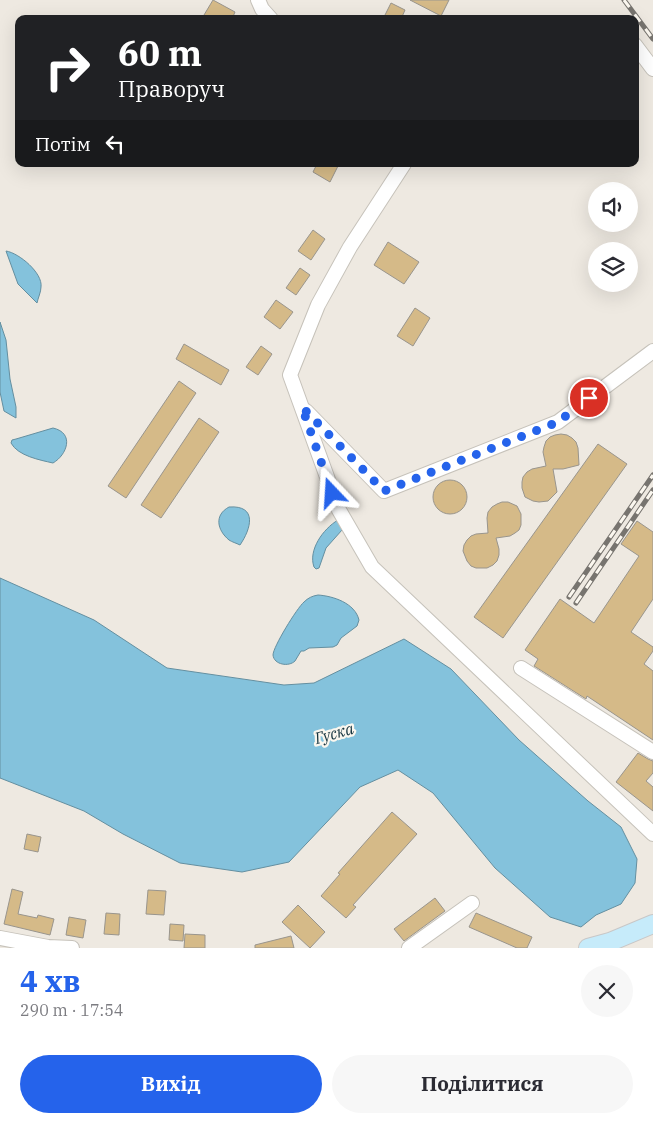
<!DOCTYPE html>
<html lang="uk">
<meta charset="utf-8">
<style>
:root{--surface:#fff;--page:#f7f7f7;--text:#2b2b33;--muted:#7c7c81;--accent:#2563eb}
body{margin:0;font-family:"IBM Plex Serif",serif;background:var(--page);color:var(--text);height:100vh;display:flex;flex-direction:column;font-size:19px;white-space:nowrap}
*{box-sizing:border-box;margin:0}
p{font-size:16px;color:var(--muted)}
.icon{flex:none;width:28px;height:28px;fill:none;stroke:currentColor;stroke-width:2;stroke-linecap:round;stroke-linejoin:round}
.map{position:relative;height:948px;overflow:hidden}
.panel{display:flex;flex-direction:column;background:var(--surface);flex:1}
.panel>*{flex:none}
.hud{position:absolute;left:15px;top:15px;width:624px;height:152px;border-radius:10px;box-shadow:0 5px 20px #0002;background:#202124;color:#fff;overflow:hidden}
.controls{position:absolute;left:588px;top:182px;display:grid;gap:10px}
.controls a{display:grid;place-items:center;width:50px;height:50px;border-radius:50%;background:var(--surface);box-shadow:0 5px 20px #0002;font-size:25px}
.pin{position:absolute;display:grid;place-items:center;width:42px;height:42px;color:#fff;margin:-21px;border:2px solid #fff;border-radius:50%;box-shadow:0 1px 5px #0007}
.me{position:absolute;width:55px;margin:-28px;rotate:340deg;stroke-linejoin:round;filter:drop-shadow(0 0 4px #0008)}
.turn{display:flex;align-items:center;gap:18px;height:105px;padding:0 20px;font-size:22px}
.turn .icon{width:65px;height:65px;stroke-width:2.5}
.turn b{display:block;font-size:35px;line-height:42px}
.then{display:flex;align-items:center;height:48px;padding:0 20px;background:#0003;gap:10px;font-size:19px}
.round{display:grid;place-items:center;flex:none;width:52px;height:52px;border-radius:26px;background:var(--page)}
.summary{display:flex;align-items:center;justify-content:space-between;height:85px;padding:0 20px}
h1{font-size:30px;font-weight:700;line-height:38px;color:var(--accent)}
.button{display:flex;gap:10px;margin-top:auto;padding:10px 20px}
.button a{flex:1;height:58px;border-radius:30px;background:var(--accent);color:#fff;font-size:20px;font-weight:700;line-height:58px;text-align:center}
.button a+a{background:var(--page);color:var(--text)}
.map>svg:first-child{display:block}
.water{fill:#84c2dc;stroke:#648fa0}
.building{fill:#d5ba88;stroke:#99958d}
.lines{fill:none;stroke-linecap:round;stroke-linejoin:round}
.minor-casing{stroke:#c6c2ba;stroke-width:16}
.major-casing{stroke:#c8c7c7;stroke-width:20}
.minor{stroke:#fff;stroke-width:14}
.major{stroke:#c6ebfa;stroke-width:18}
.rail-casing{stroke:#77746f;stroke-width:5}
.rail{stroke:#fbf7ef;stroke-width:3;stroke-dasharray:9;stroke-linecap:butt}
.route{stroke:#2563eb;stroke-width:9;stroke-dasharray:0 16.2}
.labels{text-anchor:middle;stroke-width:4.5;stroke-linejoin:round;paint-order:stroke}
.water-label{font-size:16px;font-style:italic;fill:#173540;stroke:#fbf7ef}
</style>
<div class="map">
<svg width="653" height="948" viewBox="0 0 653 948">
<rect width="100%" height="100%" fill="#eee9e1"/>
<g class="water">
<path d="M6 251C19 253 43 273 41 287 41 292 38 298 37 303L18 284Z"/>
<path d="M0 322 6 340 10 379 16 407V418L4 411 0 392Z"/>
<path d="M53 428C75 433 67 455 53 463 40 460 18 456 11 443L12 440 16 439Z"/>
<path d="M229 507C258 505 251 529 240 545 236 543 232 542 229 540 217 530 214 515 229 507Z"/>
<path d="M338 520 345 526 342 530 326 548 319 568 316 569 314 567C308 550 323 529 338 520Z"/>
<path d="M0 578 94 620 167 668 284 685 314 683 404 639 451 669 519 740 588 801 621 827 637 859 635 883 621 904 596 915 581 927 550 917 495 868 433 793 398 770 360 787 289 862 242 872 180 863 123 834 84 811 0 778Z"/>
<path d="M318 595C333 596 355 603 359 620L357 626 341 638 337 645 333 647 309 648 304 651H301C299 654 297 658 295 661 289 667 274 665 273 655 273 647 297 608 304 602 308 598 312 596 318 595Z"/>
</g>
<g class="building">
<path d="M213 0 235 12 232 19H210L204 15Z"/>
<path d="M410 0H449L441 16Z"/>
<path d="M391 3 405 10 401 19H383Z"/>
<path d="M317 164H339L330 182 313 172Z"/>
<path d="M313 230 325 239 311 260 298 251Z"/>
<path d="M388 242 419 262 404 284 374 265Z"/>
<path d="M300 268 310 275 296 295 286 288Z"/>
<path d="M276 300 293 312 280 329 264 317Z"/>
<path d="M415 308 430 318 413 346 397 336Z"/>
<path d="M184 344 229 370 221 385 176 359Z"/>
<path d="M261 346 272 354 258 375 246 367Z"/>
<path d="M179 381 196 393 126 498 108 486Z"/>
<path d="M199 418 219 432 161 518 141 505Z"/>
<path d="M561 434 567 435 572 438 576 442 578 448 579 465 563 469H553L557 492 548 501 539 502 533 501 525 497 522 488V482L523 477 527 472 532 469 546 466 543 452 544 447 546 441 550 437 555 435Z"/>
<path d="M598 444 627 464 503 638 474 617Z"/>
<circle cx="450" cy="497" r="17"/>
<path d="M502 502H508L517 506 521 514V525L519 530 515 533 510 536 496 538 499 549V555L497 561 493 565 487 568H476L471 566 467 561 463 551 464 545 467 540 471 536 476 534 488 533 487 518 488 512 492 507 497 504Z"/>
<path d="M637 521 653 532V599L631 632 653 647V651L644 664 653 671V740L587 696 586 699 534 666 538 659 525 650 560 599 594 623 639 556 621 544Z"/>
<path d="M638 753 648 759 653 761V773L646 781 653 787V811L616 782Z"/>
<path d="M392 812 417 834 353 905 356 907 346 918 321 896 340 874 338 873Z"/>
<path d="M27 834 41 837 38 852 24 849Z"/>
<path d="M12 889 23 892 18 914 37 918 38 915 54 919 50 935 4 924Z"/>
<path d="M148 890 166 891 164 915 146 914Z"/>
<path d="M435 898 445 911 404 941 394 929Z"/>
<path d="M298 905 325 932 310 948 282 922Z"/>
<path d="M106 913 120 914 119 935 104 934Z"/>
<path d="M476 913 532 937 527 948H517L469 927Z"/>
<path d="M69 917 86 920 83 938 66 935Z"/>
<path d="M170 924 184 925 183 941 169 940Z"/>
<path d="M185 934 205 935V948H184Z"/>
<path d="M291 936 294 948H255V945Z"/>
</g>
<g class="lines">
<g class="minor-casing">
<g id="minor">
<path d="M258 0 262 9 271 19"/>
<path d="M635 45 653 69"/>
<path d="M404 164 350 247 318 305 290 375 339 510 372 567 653 834"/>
<path d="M306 411 384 491 558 422 653 351"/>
<path d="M521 668 653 752"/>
<path d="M0 938 48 947 72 948"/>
<path d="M409 948 472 903"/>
</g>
</g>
<g class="major-casing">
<path id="major" d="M588 948 610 942 653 924"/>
</g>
<use href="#minor" class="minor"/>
<use href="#major" class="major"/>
<g class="rail-casing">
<g id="rail">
<path d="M624 0 653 39"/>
<path d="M569 597 653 475"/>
<path d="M576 603 653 490"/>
</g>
</g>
<use href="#rail" class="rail"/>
</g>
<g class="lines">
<path class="route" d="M332 493 302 407 384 491 558 422 589 398"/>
</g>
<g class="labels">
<g class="water-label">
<text transform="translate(334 733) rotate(-16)" y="6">Гуска</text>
</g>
</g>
</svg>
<div class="controls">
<a><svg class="icon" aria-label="sound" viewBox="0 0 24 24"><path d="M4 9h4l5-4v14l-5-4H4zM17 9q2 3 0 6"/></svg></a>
<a><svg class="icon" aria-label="layers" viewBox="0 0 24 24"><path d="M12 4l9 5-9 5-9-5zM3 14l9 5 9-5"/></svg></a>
</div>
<div class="pin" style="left:589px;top:398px;background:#d93025"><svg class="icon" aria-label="arrive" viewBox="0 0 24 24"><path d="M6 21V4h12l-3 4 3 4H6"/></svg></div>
<svg class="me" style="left:332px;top:493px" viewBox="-20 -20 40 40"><path d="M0-17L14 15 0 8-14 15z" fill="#2563eb" stroke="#fff" stroke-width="4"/></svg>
<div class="hud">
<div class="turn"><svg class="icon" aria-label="right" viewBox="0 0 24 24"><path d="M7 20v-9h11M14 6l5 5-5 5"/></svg><div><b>60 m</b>Праворуч</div></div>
<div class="then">Потім<svg class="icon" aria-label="left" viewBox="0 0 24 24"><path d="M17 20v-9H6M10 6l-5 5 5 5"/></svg></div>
</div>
</div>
<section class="panel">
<div class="summary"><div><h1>4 хв</h1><p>290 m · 17:54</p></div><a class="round"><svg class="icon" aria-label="close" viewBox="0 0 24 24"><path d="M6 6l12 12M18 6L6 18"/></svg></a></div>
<div class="button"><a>Вихід</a><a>Поділитися</a></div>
</section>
